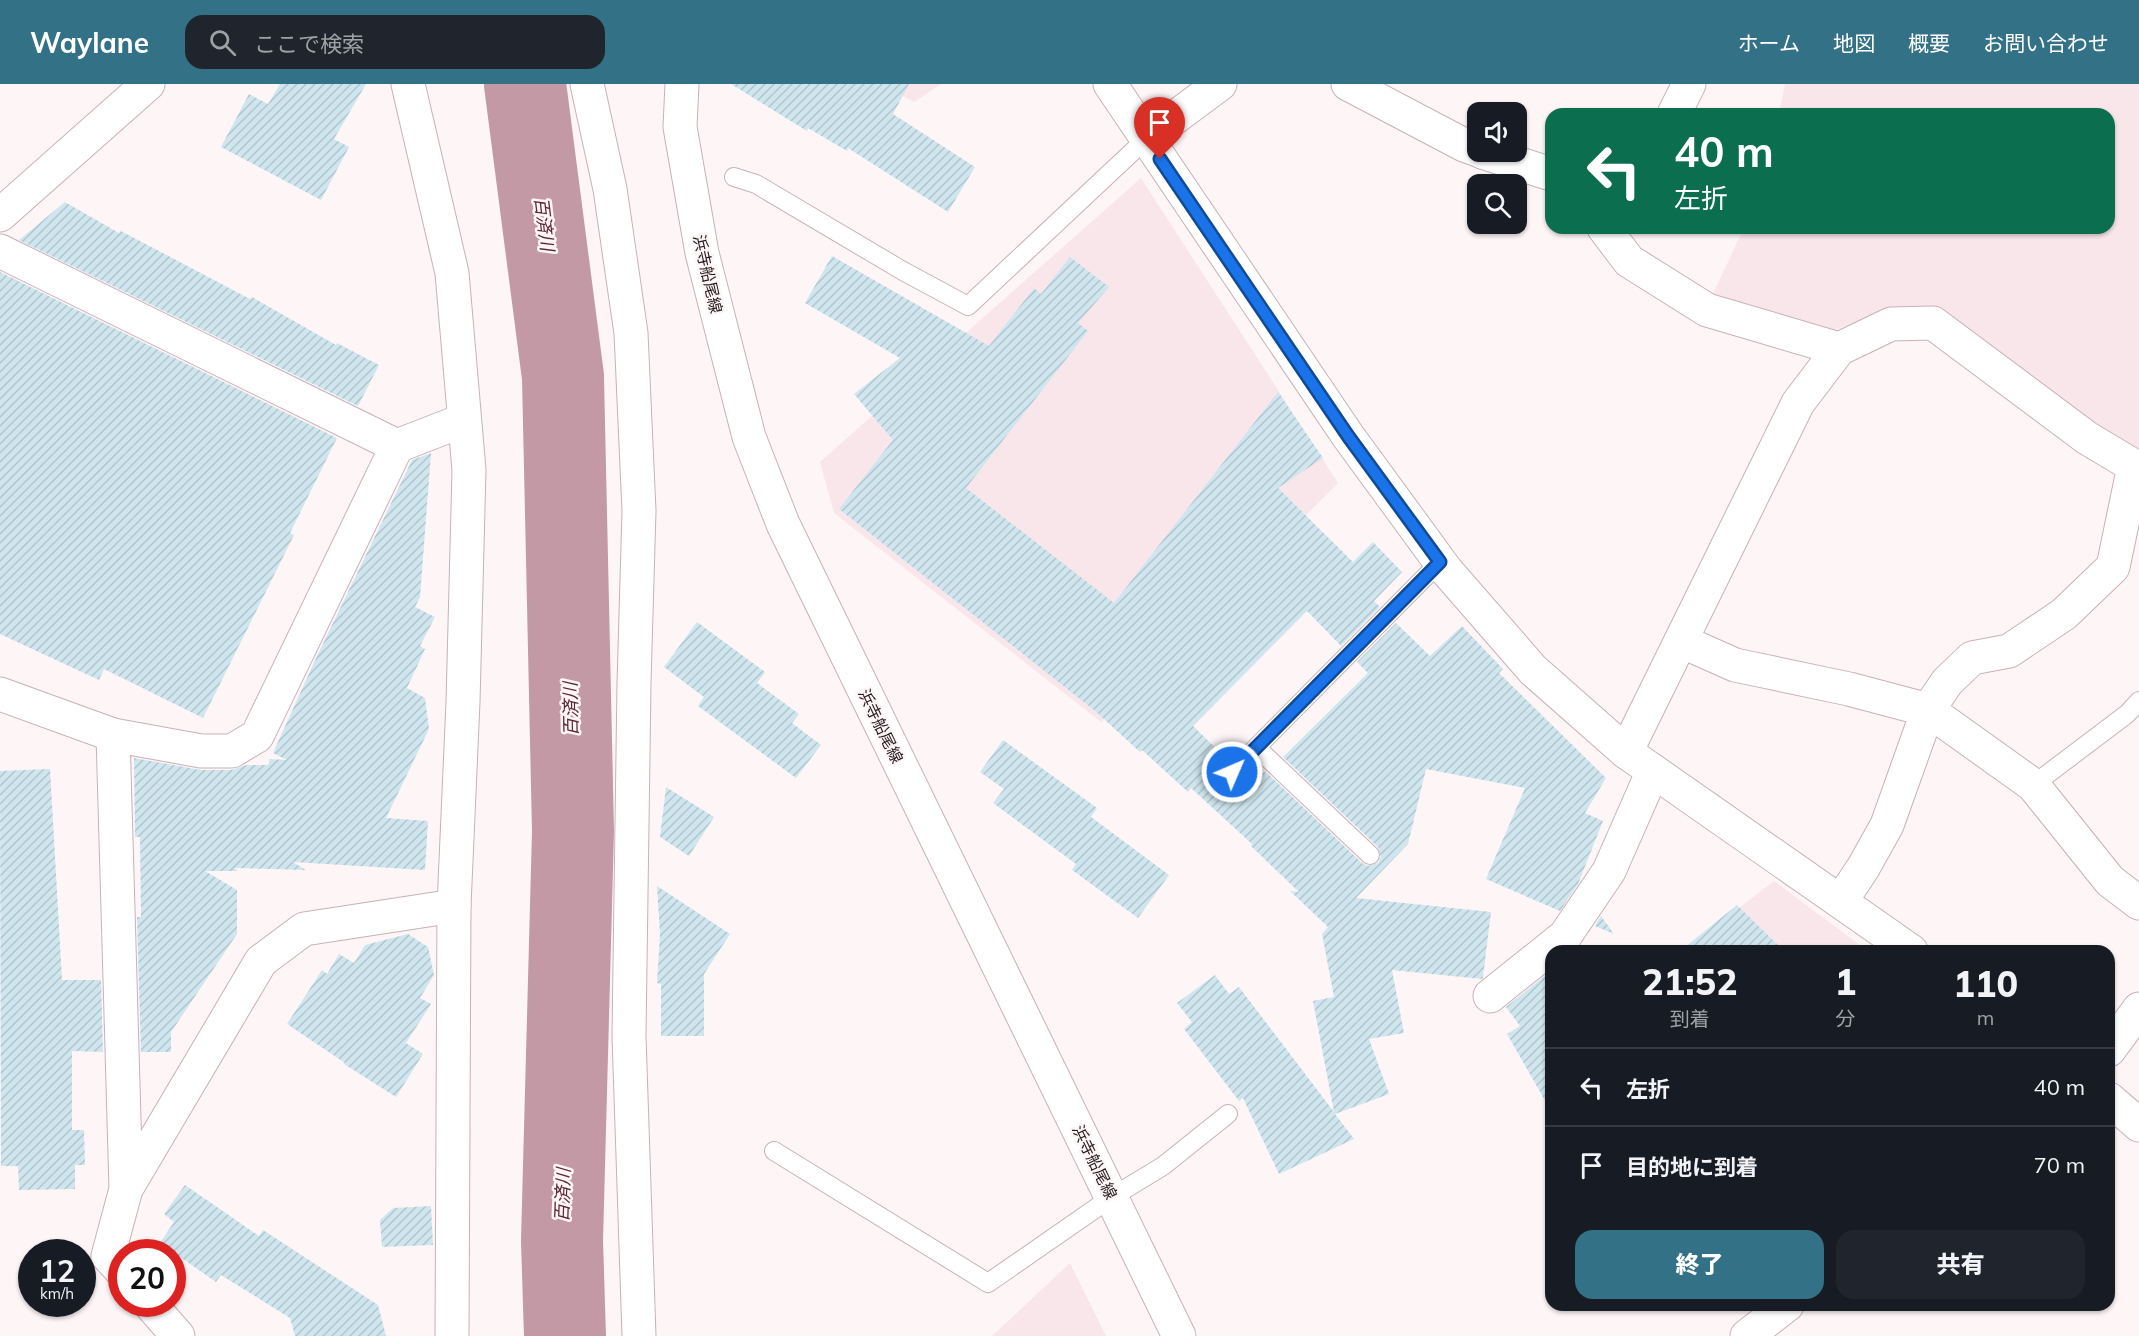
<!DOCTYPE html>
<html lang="ja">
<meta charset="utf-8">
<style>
:root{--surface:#171b24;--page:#20242c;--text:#f1f3f6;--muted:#9ea1a6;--line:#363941;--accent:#337186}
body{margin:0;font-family:Mulish,"Noto Sans JP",sans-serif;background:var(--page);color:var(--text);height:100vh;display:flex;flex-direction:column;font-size:22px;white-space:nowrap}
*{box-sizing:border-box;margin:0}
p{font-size:20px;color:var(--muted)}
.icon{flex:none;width:33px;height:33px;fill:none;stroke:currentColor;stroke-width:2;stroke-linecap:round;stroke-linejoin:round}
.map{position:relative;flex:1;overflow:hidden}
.side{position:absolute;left:1545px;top:861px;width:570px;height:366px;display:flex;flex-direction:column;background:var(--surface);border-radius:18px;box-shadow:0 2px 4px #0004}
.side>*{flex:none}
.hud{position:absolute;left:1545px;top:24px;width:570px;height:126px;border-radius:18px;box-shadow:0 2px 4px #0004;background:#0b6e4f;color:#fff;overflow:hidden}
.tools{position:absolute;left:1467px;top:18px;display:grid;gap:12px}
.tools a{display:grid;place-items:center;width:60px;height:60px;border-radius:12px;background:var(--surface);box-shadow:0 2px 4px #0004;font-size:30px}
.speed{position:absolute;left:18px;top:1155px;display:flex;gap:12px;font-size:30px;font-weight:700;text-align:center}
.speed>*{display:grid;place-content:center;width:78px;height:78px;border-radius:50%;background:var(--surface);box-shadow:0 2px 4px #0004;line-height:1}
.speed small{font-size:15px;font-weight:400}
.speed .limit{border:9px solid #d22;background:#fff;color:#111}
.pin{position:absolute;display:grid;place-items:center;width:51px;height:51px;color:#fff;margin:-62px -26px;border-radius:50% 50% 50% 0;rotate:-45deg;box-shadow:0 0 6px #0007}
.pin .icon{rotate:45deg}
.me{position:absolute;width:66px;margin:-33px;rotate:45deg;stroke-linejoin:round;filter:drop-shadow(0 0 4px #0008)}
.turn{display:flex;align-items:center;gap:21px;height:126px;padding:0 30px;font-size:27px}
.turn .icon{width:78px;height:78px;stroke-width:2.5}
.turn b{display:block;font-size:42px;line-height:51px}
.eta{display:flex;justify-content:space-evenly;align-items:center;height:102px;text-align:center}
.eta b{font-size:36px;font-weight:800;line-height:42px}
.action{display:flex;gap:12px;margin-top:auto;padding:12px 30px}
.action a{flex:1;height:69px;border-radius:18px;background:var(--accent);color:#fff;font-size:24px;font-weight:800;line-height:69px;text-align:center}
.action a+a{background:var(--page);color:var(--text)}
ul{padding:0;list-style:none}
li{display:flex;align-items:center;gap:18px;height:78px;padding:0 30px;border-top:2px solid var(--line)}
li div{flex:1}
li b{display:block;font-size:22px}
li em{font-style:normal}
header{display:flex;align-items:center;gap:36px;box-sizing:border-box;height:84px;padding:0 30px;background:var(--accent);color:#fff}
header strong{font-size:28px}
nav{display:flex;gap:33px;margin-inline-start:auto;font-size:21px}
.search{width:420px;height:54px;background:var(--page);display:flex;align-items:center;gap:15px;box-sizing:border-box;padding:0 21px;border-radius:18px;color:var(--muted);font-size:22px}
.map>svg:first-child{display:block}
.built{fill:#f9e6eb}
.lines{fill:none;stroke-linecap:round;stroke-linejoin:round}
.river{stroke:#c399a5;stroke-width:82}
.building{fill:url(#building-hatch)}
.service-casing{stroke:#c8b1b7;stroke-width:20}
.minor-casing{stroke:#c8b1b7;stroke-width:35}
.tertiary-casing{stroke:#c8b1b7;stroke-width:35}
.service{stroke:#fff;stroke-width:18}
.minor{stroke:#fff;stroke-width:33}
.tertiary{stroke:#fff;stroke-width:33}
.route-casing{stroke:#114b97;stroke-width:15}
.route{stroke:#1a73e8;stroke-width:10}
.labels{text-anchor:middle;stroke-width:5;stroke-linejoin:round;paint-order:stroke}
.street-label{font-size:16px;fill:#231b1d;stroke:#fef5f7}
.water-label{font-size:18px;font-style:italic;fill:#5c2639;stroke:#fef5f7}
</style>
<header>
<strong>Waylane</strong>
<div class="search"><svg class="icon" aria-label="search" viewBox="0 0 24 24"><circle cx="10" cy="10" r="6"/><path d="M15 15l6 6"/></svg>ここで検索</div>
<nav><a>ホーム</a><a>地図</a><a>概要</a><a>お問い合わせ</a></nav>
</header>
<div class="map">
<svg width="2139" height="1252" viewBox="0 0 2139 1252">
<defs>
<pattern id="building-hatch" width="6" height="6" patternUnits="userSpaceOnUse" patternTransform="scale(1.5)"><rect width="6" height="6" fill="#cfe6ef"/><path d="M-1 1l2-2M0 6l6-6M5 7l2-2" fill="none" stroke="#b1c5cc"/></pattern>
</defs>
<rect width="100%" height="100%" fill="#fef5f7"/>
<g class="built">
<path d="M880 0H941L914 18Z"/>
<path d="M1785 0H2139V374L1963 253 1868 235 1830 247 1710 216 1744 144H2109V30H1779Z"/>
<path d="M1141 94 1338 399 1101 638 834 429 820 378Z"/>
<path d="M1774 797 1868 867H1683Z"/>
<path d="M1070 1179 1106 1252H992Z"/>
</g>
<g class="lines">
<path class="river" d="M525 0 563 293 573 747 562 1157 565 1252"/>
</g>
<g class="building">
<path d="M280 0H366L334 55 349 63 321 116 221 63 249 10 268 20Z"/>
<path d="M731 0H909L893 30 975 83 948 128 848 64 847 67 808 44 807 47Z"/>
<path d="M65 118 119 149 121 147 250 215 252 213 336 261 337 259 379 281 358 322 19 156Z"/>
<path d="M832 172 989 262 1034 204 1041 210 1070 173 1109 203 1078 239 1088 247 966 404 1114 519 1278 308 1323 374 1278 404 1353 478 1373 458 1402 488 1374 517 1380 523 1341 562 1307 527 1193 642 1228 676 1221 686V692L1225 696 1234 699 1245 691 1254 700 1264 688 1267 689 1362 779 1368 782 1378 779 1381 773 1378 763 1283 673 1368 589 1357 578 1396 539 1430 572 1462 542 1503 585 1499 589 1606 694 1585 729 1603 737 1578 800 1560 827 1486 795 1525 704 1426 685 1408 760 1356 814 1491 828 1483 893 1482 895 1392 886 1404 949 1369 955 1389 1010 1335 1030 1354 1055 1279 1090 1243 1014 1239 1017 1184 945 1192 938 1177 919 1215 891 1229 910 1239 903 1334 1028 1313 917 1334 913 1322 850 1328 843 1290 807 1299 808 1251 762 1252 760 1191 704 1188 708 1142 666 1140 668 1094 626 839 425 893 356 854 310 900 274 805 219Z"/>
<path d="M0 188 337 354 290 449 294 451 203 634 104 585 99 596 0 550Z"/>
<path d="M431 369 420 513 415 523 435 533 420 562 425 565 407 604 425 614 429 645 386 734 428 737 425 786 293 778 306 786 234 784 238 787H205L237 806V850L171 948V968H141L137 833H141L140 753H135L134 674 201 686H232L246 681H268L270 675 287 676 273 669 316 574 412 376Z"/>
<path d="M697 538 765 588 757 599 799 630 792 639 821 661 796 694 698 622 704 613 664 583Z"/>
<path d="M1003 656 1097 724 1091 733 1169 791 1138 834 1072 786 1076 780 993 719 1004 705 980 688Z"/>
<path d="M50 685 62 896H101L103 968 72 967V1046H84L85 1081H75V1105L19 1106 18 1082H1L0 687Z"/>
<path d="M666 703 714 733 689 772 660 753Z"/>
<path d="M657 802 730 850 704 890V952H661V900L657 899 660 850Z"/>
<path d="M1737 821 1784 867H1680Z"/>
<path d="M1601 832 1614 850 1595 842Z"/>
<path d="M408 850 428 863 434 891 420 914 431 920 406 959 423 970 396 1013 344 980 345 979 287 940 322 886 327 890 339 870 354 879 365 861Z"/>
<path d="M1551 887V1027L1507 950 1520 942 1506 923Z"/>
<path d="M185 1101 259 1152 263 1146 378 1221 386 1252H295L290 1234 221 1191 216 1198 160 1159 174 1138 164 1130Z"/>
<path d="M431 1122 433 1161 382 1163 380 1136 393 1124Z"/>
</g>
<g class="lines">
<g class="service-casing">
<g id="service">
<path d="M734 93 756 100 903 187 968 222 1146 55"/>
<path d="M1257 664 1370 771"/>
<path d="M1232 688 1440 478"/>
<path d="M2033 701 2127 630 2139 617"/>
<path d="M774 1067 988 1199 1112 1113 1163 1082 1228 1030"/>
</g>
</g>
<g class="minor-casing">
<g id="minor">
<path d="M408 0 452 189 469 386 463 618 454 822 452 1252"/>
<path d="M587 0 610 105 631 249 639 427 634 599 629 952 639 1252"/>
<path d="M1110 0 1348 352 1446 486 1533 586 1626 668 1911 867"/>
<path d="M1348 0 1464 61 1478 66"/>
<path d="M1674 30 1689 0"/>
<path d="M1146 55 1220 0"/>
<path d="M1482 68 1551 90"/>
<path d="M0 131 148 0"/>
<path d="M1604 144 1629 177 1707 226 1839 265"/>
<path d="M0 167 397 362 464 336"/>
<path d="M1681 557 1735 581 1849 605 1928 626 2033 701 2110 797 2139 819"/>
<path d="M0 610 113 651 126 1105 108 1172 122 1187"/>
<path d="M113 651 201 667H232L257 652 397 362"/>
<path d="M1626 668 1798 319 1839 265 1891 240 1933 239 2087 354 2139 385"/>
<path d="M1841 817 1863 784 1887 741 1928 626 1947 598 1972 574 2009 567 2064 530 2113 483 2134 382"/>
<path d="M1490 912 1565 852 1609 787 1653 687"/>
<path d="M2109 966 2139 925"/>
<path d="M2109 1015 2139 1041"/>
<path d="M126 1105 261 877 304 845 454 822"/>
<path d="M150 1220 178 1252"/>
<path d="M1747 1252 1787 1221"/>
</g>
</g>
<g class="tertiary-casing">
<path id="tertiary" d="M682 0 680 43 702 169 749 353 783 440 1179 1252"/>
</g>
<use href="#service" class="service"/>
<use href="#minor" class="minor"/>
<use href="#tertiary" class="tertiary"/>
</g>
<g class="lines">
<g class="route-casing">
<path id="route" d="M1160 75 1348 352 1440 478 1232 688"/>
</g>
<use href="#route" class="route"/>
</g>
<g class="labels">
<g class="street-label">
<text transform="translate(708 190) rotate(77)" y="6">浜寺船尾線</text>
<text transform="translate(881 642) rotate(64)" y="6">浜寺船尾線</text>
<text transform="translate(1095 1078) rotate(64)" y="6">浜寺船尾線</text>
</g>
<g class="water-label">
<text transform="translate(544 140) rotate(83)" y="6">百済川</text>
<text transform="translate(571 625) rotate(-91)" y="6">百済川</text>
<text transform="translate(563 1111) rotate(-88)" y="6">百済川</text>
</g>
</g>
</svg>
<div class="tools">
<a><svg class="icon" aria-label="sound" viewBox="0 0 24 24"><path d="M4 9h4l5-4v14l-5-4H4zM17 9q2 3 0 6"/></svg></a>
<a><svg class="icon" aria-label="search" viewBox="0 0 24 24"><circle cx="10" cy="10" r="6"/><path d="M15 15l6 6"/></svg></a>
</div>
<div class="speed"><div>12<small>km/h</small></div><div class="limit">20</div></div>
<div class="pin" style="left:1160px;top:75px;background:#d93025"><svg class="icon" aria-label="arrive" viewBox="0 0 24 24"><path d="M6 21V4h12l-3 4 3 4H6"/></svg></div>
<svg class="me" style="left:1232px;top:688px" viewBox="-20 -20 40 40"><circle r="17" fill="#1a73e8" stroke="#fff" stroke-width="3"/><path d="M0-11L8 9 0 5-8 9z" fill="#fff"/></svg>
<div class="hud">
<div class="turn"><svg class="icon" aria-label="left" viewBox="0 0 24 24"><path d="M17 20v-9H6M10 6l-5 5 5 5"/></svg><div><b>40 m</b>左折</div></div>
</div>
<section class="side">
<div class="eta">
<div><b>21:52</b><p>到着</p></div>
<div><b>1</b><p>分</p></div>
<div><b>110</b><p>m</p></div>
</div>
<ul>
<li><svg class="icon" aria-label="left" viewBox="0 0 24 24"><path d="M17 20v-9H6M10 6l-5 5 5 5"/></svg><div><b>左折</b></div><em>40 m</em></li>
<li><svg class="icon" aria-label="arrive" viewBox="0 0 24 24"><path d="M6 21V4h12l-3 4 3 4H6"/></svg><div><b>目的地に到着</b></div><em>70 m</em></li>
</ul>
<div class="action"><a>終了</a><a>共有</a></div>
</section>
</div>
